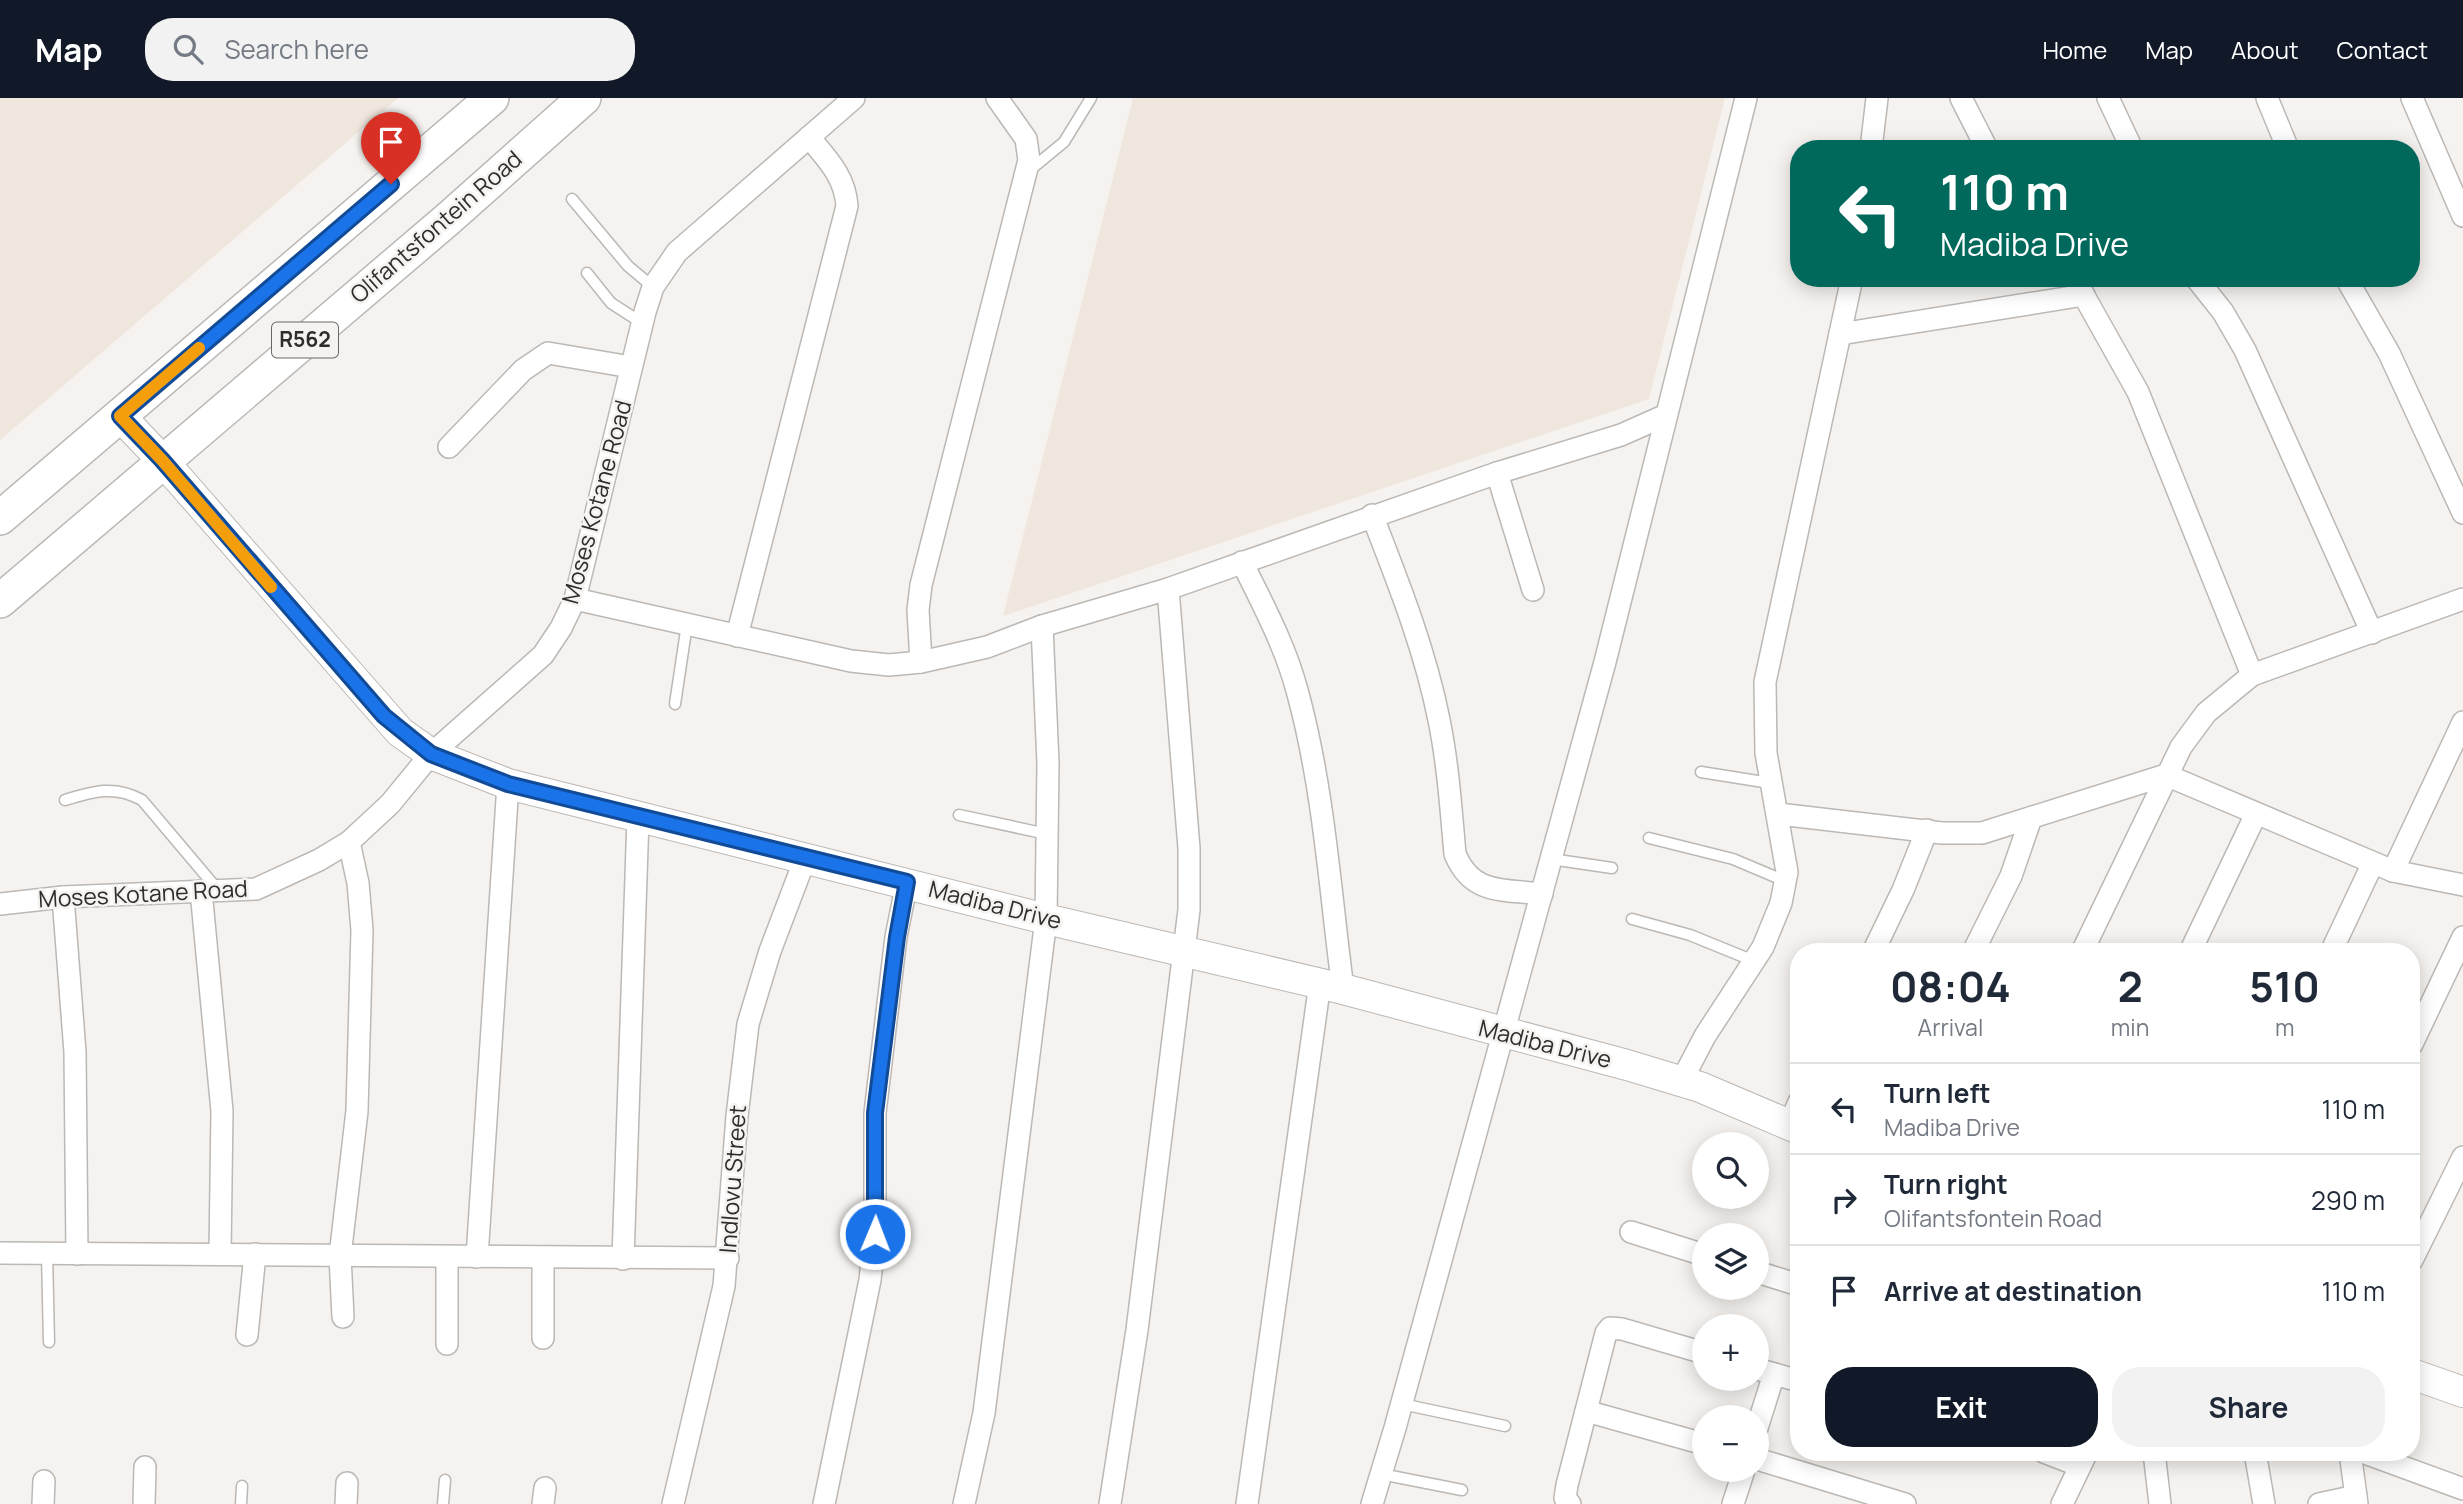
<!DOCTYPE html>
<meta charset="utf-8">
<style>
:root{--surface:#fff;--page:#f2f2f3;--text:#1f2937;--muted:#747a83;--line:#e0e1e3;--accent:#111827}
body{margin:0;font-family:Manrope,sans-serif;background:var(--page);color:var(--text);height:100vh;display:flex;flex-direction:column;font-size:26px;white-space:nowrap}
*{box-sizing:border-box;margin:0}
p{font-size:23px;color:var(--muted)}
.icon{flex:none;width:38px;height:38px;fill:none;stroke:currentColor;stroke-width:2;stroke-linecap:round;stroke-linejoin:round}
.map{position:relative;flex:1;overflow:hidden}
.sheet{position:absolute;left:1790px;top:845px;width:630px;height:518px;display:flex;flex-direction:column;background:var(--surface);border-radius:28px;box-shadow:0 4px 18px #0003}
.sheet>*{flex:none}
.top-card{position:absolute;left:1790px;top:42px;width:630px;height:147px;border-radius:28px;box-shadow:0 4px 18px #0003;background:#00695c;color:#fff;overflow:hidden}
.buttons{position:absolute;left:1692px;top:1034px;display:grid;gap:14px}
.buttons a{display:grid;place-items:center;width:77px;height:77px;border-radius:50%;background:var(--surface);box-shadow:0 4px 18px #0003;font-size:35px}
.pin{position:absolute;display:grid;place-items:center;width:60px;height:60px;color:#fff;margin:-72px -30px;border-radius:50% 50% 50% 0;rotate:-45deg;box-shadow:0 0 7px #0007}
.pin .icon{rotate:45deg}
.me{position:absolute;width:77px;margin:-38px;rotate:1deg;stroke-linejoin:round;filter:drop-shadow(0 0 5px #0008)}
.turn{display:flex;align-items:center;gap:24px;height:147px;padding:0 35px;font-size:32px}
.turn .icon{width:91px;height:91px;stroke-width:2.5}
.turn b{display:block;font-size:49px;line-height:60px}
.eta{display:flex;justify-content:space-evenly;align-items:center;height:119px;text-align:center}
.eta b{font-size:42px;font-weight:700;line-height:49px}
.primary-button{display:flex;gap:14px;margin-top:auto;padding:14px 35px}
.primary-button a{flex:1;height:80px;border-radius:28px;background:var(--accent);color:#fff;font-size:28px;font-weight:700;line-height:80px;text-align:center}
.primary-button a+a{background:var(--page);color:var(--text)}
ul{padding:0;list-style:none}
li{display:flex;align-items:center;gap:21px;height:91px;padding:0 35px;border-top:2px solid var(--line)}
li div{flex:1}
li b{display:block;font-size:26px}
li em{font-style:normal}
header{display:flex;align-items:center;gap:42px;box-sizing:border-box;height:98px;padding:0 35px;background:var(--accent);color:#fff}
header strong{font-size:33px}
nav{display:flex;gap:38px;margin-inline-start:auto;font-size:24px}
.search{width:490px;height:63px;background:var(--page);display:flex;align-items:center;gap:18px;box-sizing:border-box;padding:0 24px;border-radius:28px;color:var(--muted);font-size:26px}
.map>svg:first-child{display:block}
.built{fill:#efe6dd}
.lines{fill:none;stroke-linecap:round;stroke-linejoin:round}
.lane-casing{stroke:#bbb8b5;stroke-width:13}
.street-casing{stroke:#bbb8b5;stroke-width:24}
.secondary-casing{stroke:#bbb8b5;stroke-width:32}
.primary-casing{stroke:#bbb8b5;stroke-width:36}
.lane{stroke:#fff;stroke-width:10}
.street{stroke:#fff;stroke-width:21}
.secondary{stroke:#fff;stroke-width:30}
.primary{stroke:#fff;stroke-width:33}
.route-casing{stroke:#114b97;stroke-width:18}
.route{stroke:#1a73e8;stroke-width:12}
.slow{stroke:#f59e0b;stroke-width:12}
.labels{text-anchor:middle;stroke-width:5;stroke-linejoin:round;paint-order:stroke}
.shield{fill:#f5f2ef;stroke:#6a6866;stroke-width:2}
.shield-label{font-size:21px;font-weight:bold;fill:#2e2d2c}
.street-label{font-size:23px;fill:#2e2d2c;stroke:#f5f2ef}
</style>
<header>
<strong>Map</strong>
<div class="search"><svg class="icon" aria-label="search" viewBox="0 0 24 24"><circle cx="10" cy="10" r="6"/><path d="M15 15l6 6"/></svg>Search here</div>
<nav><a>Home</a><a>Map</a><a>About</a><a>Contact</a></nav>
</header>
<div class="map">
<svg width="2463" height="1406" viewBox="0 0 2463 1406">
<rect width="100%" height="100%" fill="#f5f2ef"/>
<g class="built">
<path d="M0 0H398L0 342Z"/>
<path d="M1133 0H1725L1649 301 1003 518Z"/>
</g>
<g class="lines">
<g class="lane-casing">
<g id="lane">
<path d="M1030 72 1064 44 1091 0"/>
<path d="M572 101 628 168 653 189"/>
<path d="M587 175 611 205 642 225"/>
<path d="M675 606 687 526"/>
<path d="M1701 674 1770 685"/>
<path d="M65 702C94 693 115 687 142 702L218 792"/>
<path d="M959 717 1047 736"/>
<path d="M1649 740 1733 761 1785 783"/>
<path d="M1551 761 1612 770"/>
<path d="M1632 821 1690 837 1754 863"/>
<path d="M47 1156 49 1244"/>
<path d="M1402 1306 1505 1328"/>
<path d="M1381 1376 1462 1392"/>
<path d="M241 1406 242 1388"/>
<path d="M443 1406 445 1382"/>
</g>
</g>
<g class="street-casing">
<g id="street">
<path d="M1961 0 1987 51"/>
<path d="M2108 0 2132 51"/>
<path d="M2267 0 2288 51"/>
<path d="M2412 0 2463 118"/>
<path d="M1871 51 1877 0"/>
<path d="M2074 180 2138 294 2252 577"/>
<path d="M2196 180 2223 214 2245 252 2372 535"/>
<path d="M2346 180 2389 255 2463 415"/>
<path d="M1840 236 2084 197"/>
<path d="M449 349 523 272 548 255 631 269"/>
<path d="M1497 375 1533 492"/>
<path d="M1372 417C1398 484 1425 551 1439 622 1448 666 1451 711 1455 756 1472 797 1502 791 1542 796"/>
<path d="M1242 464C1263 507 1286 549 1298 596 1324 692 1330 793 1343 891"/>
<path d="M575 501 851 563 889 567 921 564 987 549 1042 528 1168 491 1497 375 1621 337 1666 317"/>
<path d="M737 538 847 108C845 78 827 61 809 39"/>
<path d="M921 564 918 512 921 487 1029 62 1026 41 997 0"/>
<path d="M1778 716 1942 735H1982L2166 677 2393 773 2463 787"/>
<path d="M2393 773 2463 624"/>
<path d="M201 793 222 1013 220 1155"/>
<path d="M63 799 75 954 77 1156"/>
<path d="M0 806 63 799 256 791 319 762 349 744 390 706 431 656 543 557 561 530 575 501 645 214 653 189 677 154 854 0"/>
<path d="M1873 854 1903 792 1927 732"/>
<path d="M1973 854 2011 778 2031 720"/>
<path d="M2082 854 2181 649 2206 615 2252 577 2463 501"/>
<path d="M2190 854 2256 716"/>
<path d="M2331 854 2373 765"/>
<path d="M2412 946 2463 839"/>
<path d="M1681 984 1705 938 1763 849 1781 805 1787 774 1766 655 1765 584 1852 180"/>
<path d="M1789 1027 1799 1004"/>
<path d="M1631 1134 1704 1157"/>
<path d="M0 1155 728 1160"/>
<path d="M477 1159 508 686"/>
<path d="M543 1160V1240"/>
<path d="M623 1161 638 720"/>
<path d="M2412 1162 2463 1059"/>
<path d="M1757 1174 1799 1187"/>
<path d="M343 1219 340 1158 357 1013 362 832 358 785 349 744"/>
<path d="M247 1237 255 1156"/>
<path d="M447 1246V1159"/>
<path d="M1757 1271 1799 1283"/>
<path d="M1586 1313 1704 1346"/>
<path d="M1757 1330 1774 1276"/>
<path d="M2044 1354 2080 1368"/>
<path d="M2154 1354 2160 1406"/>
<path d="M2255 1354 2264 1406"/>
<path d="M2350 1354 2357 1406"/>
<path d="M2362 1354 2463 1391"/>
<path d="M1757 1361 1905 1406"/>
<path d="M43 1406 44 1383"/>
<path d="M144 1406 145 1369"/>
<path d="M346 1406 347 1385"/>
<path d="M543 1406 545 1390"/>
<path d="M673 1406 724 1188 737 1018 748 926 770 853 805 761"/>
<path d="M824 1406 870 1182 875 1136V1015L896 839 907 784"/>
<path d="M964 1406 984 1315 1046 821 1048 665 1042 528"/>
<path d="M1110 1406 1137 1232 1189 812V750L1168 491"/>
<path d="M1247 1406 1320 885"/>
<path d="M1372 1406 1395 1330 1605 564 1746 0"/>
<path d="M1570 1406 1565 1400 1567 1387 1606 1235 1610 1230 1622 1231 1704 1255"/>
<path d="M1733 1406 1744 1372"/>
<path d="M2062 1406 2087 1354"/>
<path d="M2319 1406 2356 1398"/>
</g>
</g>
<g class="secondary-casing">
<g id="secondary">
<path d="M120 318 162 362 400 634 431 656 508 686 1046 821 1343 891 1627 967 1700 989 1799 1031"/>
<path d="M2412 1276 2463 1294"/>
</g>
</g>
<g class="primary-casing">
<g id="primary">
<path d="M0 420 492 0"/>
<path d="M0 503 448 121 584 0"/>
</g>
</g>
<use href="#lane" class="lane"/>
<use href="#street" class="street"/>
<use href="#secondary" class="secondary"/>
<use href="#primary" class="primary"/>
</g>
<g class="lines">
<g class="route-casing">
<path id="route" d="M391 86 120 318 162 362 384 618 431 656 508 686 907 784 897 839 875 1015V1136"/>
</g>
<use href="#route" class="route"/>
<path class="slow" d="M199 250 120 318 162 362 271 489"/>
</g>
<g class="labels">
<rect class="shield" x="272" y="224.5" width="66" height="35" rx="5"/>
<g class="shield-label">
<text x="305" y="249">R562</text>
</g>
<g class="street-label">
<text transform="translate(436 129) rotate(-41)" y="8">Olifantsfontein Road</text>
<text transform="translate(597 404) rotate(-75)" y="8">Moses Kotane Road</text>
<text transform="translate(143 796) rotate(-3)" y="8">Moses Kotane Road</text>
<text transform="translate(995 807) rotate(14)" y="8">Madiba Drive</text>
<text transform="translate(1545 946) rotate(14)" y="8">Madiba Drive</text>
<text transform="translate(733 1081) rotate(-86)" y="8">Indlovu Street</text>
</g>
</g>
</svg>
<div class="buttons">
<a><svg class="icon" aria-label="search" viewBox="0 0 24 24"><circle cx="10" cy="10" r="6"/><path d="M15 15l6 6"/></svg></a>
<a><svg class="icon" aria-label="layers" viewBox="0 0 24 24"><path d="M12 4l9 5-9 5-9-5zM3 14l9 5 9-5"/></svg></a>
<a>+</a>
<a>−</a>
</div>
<div class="pin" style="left:391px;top:86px;background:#d93025"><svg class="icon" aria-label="arrive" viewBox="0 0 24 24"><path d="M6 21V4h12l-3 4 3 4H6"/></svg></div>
<svg class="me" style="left:875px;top:1136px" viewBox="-20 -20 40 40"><circle r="17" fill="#1a73e8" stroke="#fff" stroke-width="3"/><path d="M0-11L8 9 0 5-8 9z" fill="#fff"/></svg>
<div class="top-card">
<div class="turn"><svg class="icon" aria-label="left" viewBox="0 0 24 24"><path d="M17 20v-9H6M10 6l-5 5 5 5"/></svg><div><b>110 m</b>Madiba Drive</div></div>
</div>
<section class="sheet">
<div class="eta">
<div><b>08:04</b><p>Arrival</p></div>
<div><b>2</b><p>min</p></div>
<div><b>510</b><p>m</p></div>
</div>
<ul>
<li><svg class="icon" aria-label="left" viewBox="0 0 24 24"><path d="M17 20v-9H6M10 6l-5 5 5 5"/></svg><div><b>Turn left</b><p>Madiba Drive</p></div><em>110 m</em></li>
<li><svg class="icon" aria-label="right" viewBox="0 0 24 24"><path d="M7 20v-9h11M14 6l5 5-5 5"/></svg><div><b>Turn right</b><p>Olifantsfontein Road</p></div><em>290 m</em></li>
<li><svg class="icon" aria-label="arrive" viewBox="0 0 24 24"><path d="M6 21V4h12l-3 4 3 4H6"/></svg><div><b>Arrive at destination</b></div><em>110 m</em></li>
</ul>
<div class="primary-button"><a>Exit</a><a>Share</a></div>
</section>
</div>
